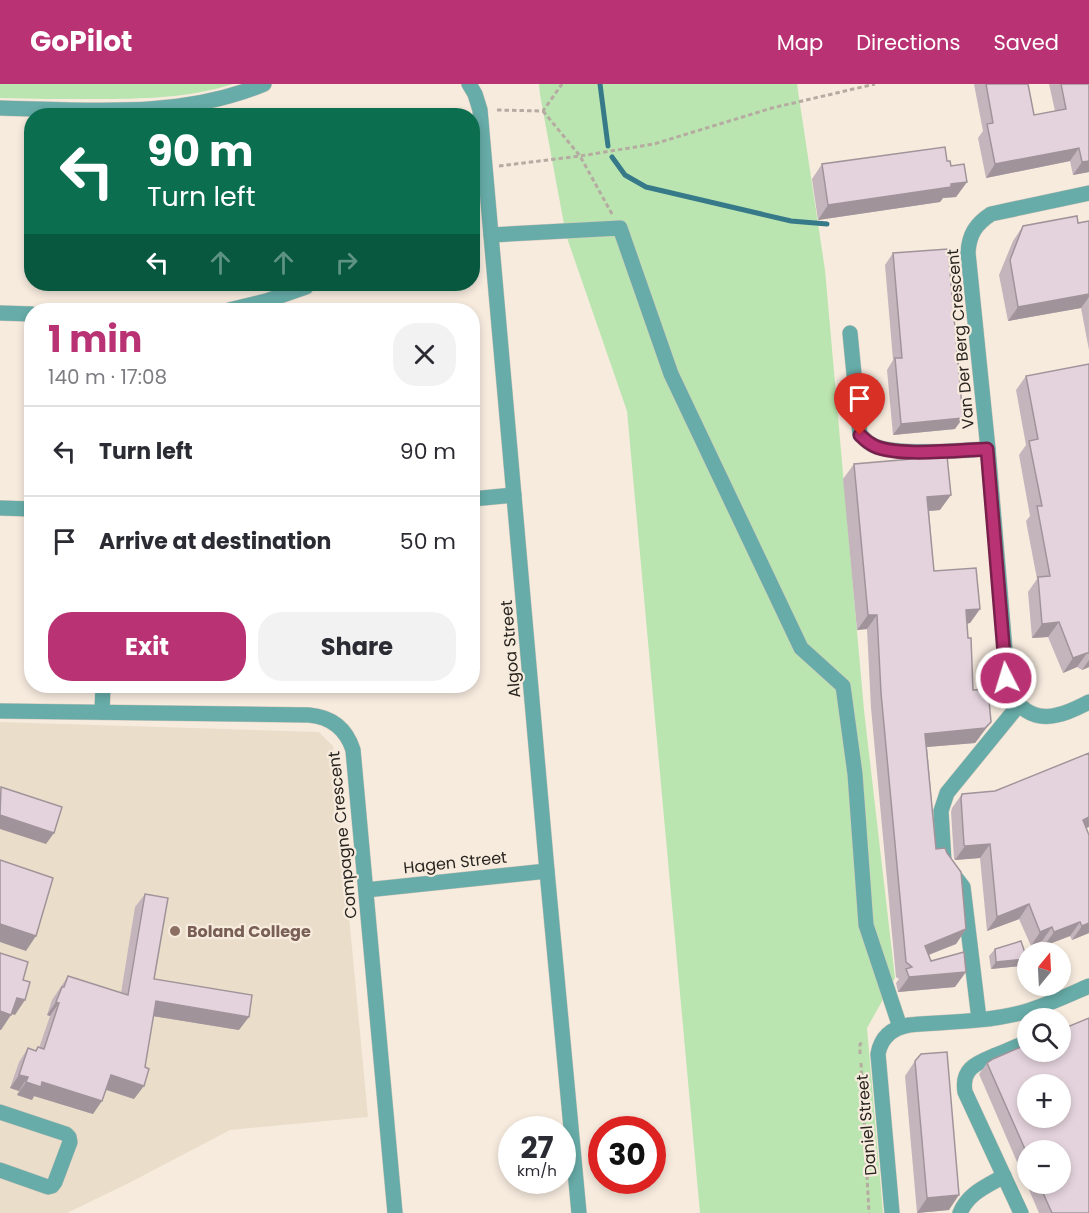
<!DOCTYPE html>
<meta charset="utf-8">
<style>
:root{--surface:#fff;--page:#f2f2f3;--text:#2b2b33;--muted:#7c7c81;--line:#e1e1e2;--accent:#b93273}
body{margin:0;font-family:Poppins,sans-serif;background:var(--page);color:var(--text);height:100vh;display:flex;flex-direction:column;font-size:22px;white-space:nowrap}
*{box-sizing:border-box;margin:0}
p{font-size:20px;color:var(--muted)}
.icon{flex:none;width:33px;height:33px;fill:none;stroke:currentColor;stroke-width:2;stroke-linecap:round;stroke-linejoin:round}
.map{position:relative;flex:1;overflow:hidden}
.sheet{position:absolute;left:24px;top:219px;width:456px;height:390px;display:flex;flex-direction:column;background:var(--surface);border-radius:24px;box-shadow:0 3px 9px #0003}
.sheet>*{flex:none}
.guide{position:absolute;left:24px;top:24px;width:456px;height:183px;border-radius:24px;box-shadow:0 3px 9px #0003;background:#0b6e4f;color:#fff;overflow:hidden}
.needle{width:39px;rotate:18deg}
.fabs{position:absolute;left:1017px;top:858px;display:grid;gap:12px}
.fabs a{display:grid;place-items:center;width:54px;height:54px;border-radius:50%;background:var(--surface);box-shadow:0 3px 9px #0003;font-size:30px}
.speed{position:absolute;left:498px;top:1032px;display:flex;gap:12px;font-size:30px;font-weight:700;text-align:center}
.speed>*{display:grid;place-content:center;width:78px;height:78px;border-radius:50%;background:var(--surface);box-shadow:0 3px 9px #0003;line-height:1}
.speed small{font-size:15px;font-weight:400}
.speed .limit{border:9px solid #d22;background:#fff;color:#111}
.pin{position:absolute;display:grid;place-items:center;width:51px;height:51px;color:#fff;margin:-62px -26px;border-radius:50% 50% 50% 0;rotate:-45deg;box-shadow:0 0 6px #0007}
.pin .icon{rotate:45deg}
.me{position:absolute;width:66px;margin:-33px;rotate:355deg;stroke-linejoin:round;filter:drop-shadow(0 0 4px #0008)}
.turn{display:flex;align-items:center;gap:21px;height:126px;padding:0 24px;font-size:27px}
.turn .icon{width:78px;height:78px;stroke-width:2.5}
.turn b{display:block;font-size:42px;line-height:51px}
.lanes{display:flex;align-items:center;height:57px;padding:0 24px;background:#0003;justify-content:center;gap:30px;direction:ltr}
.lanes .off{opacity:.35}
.round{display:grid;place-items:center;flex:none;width:63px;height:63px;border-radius:24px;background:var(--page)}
.summary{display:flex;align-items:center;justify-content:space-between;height:102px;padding:0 24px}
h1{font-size:36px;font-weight:700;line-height:45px;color:var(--accent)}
.action{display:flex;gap:12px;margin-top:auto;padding:12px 24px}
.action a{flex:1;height:69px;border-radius:24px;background:var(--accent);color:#fff;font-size:24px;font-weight:700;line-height:69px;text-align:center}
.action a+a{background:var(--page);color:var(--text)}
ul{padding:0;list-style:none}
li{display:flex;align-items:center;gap:18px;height:90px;padding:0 24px;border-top:2px solid var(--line)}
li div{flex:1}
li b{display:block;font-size:22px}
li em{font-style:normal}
header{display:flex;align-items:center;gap:36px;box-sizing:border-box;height:84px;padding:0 30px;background:var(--accent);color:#fff}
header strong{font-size:28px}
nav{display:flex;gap:33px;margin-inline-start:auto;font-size:21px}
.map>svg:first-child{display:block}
.education{fill:#eadeca}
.green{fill:#bbe5b0}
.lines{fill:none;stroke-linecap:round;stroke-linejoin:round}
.stream{stroke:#367989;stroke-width:5}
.minor-casing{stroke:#d2c7bc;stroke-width:16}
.path{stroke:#b5aba1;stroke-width:3;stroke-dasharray:4.5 3;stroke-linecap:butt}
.minor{stroke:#67aca8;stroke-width:15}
.wall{fill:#c4b5bd;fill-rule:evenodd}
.shaded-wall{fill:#a0949a}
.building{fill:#e4d3dc;stroke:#a0949a;stroke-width:1.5;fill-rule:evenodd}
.route-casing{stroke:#78204b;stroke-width:15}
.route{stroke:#b93273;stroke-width:10}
.education-dot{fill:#8d6e63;stroke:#f7ebde;stroke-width:2}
.labels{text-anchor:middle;stroke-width:4.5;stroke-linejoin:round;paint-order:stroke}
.street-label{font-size:16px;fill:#28241f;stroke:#f7ebde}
.education-label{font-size:16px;font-weight:bold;fill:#785e54;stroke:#f7ebde;text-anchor:start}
</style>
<header>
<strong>GoPilot</strong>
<nav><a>Map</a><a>Directions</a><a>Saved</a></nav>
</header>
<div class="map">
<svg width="1089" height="1129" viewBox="0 0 1089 1129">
<rect width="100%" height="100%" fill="#f7ebde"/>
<path class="education" d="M0 638 319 648 333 662 368 1033 230 1046 129 1099 67 1129H0Z"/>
<g class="green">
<path d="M0 0H233C189 14 143 15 97 15 64 15 32 15 0 14Z"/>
<path d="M539 0H797L825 186 864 626 895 894 867 944 883 1129H700L627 327 566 151 540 11Z"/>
</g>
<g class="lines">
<g class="stream">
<path d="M600 0 608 62"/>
<path d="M612 73 625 91 646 103 791 137 827 140"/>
</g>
<g class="minor-casing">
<g id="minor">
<path d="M469 0 475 10 480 26 547 787 579 1129"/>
<path d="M0 24C89 26 180 35 264 0"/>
<path d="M1089 109 991 130C976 140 969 150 968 169L988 365 1008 601C1015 623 1033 637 1057 631 1068 629 1079 623 1089 618"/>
<path d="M491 151 620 144 671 290 801 564 843 602 855 690 866 841 900 943"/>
<path d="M229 226 266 217 306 203"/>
<path d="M0 229 32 230"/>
<path d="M850 249 860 351C864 354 867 358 871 360 891 373 961 366 988 365"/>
<path d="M472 415 514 411"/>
<path d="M0 424 32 425"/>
<path d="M0 627 309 631C331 633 346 644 353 666L395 1129"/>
<path d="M102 628 103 602"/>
<path d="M366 806 547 787"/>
<path d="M979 935 963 803 944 778 941 727 947 709 1018 622"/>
<path d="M0 1028 66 1050 69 1053 70 1058 55 1098 52 1102 48 1103 0 1086"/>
<path d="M892 1129 878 970C881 953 892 944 909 941 944 938 985 938 1020 929 1043 923 1066 912 1089 902"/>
<path d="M960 1129C968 1109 987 1102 1004 1092"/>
<path d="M1021 1129 965 1008C961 984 977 979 996 971 1006 967 1017 962 1028 958"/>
</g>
</g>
<g class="path">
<path d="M497 26 543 27 562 0"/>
<path d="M543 27 580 72 612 130"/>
<path d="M499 82 580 72 654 60 772 24 875 0"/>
<path d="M860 970V960L864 958"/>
<path d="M861 979 869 1129"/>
</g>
<use href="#minor" class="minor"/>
</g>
<g class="wall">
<path d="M974 0H1028L1034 31 1055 27 1049 0H1089V88L1073 91 1070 77 986 94 978 54 983 47Z"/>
<path d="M947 77 951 82 967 98 956 113 943 114 940 118 818 136 812 95 822 80Z"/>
<path d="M1089 137V266L1081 224 1008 237 999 191 1013 157 1023 142 1078 139Z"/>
<path d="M893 169 955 345 893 351 887 286 893 276 885 181Z"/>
<path d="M1089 280V583L1082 586 1077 583 1063 589 1048 553 1032 554 1028 508 1037 495 1026 437 1030 432 1019 371 1026 361 1016 306 1026 292Z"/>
<path d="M854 380 940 426 929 427 934 487 980 525 970 539 967 540 973 606 980 653 975 659 927 663 936 765 966 845 956 860 929 871 931 877 955 903 898 908 896 899 899 895 896 893 871 624 867 545 857 546 843 395Z"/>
<path d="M962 710 1086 745 1089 849 1072 856 1070 852 1044 862 1042 857 1031 862 1019 835 987 847 980 774 955 776 954 775 951 728 952 724Z"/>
<path d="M145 810 154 895 239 946 153 932 134 1015 106 1006 93 1030 34 1012 32 1016 17 1011 19 1007 10 1004 19 978 28 964 35 967 38 963 39 964 50 932 47 931 52 916 68 892 121 909 135 823Z"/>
<path d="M995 865 1021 882 991 885 989 872Z"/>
<path d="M915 977 949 1126 917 1129 905 992Z"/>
<path d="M987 979 1089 1129H1039L979 990ZM1028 1066 1060 1100H1028Z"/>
</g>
<g class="shaded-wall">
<path d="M1079 64 1070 77 986 94 995 80Z"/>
<path d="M1089 77V88L1073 91 1082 78Z"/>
<path d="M967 98 956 113 943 114 940 118 818 136 828 121Z"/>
<path d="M1089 210V213L1081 224 1008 237 1018 223Z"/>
<path d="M963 334 955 345 893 351 901 340Z"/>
<path d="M951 411 940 426 917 428 927 413Z"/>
<path d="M980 525 970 539 956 541 966 526Z"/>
<path d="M868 531H877L867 545 857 546Z"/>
<path d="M1059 538 1048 553 1032 554 1042 540Z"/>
<path d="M1087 569 1077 583 1063 589 1073 574Z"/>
<path d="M1089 576V583L1082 586Z"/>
<path d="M991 638 975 659 915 664 925 650Z"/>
<path d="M0 731 54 749 46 760 0 745Z"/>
<path d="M1089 733V743L1073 750 1083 736Z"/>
<path d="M990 760 980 774 955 776 965 762Z"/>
<path d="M1029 820 1019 835 987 847 997 833Z"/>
<path d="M1080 838 1070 852 1044 862 1054 848Z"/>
<path d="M1089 839V849L1072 856 1082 842Z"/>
<path d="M0 840 36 852 26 867 0 858Z"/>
<path d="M1052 843 1042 857 1031 862 1040 848Z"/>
<path d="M966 845 956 860 915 876 925 862Z"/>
<path d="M1027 875 1021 882 991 885 996 878Z"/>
<path d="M966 888 955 903 898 908 909 893Z"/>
<path d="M17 914 25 916 15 931 7 929Z"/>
<path d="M156 917 249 933 239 946 146 931Z"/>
<path d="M56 918 59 919 50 932 47 931Z"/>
<path d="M0 927 11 931 1 946H0Z"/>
<path d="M19 991 28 993 19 1007 10 1004Z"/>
<path d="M111 991 144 1002 134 1015 101 1004Z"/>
<path d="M26 998H42L102 1017 93 1030 34 1012 32 1016 17 1011Z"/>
<path d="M959 1111 949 1126 917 1129 927 1114Z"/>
</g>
<g class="building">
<path d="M986 0H1028L1034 31 1066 25 1061 0H1089V77L1082 78 1079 64 995 80 987 40 993 39Z"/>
<path d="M945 63 947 77H950L951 82 964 80 967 98 951 100V103L828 121 822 80Z"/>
<path d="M1077 132 1078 139 1089 137V210L1018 223 1010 176 1023 142Z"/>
<path d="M948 165 963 334 901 340 895 274H902L893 169Z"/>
<path d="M1089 280V569H1087L1073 574 1059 538 1042 540 1038 493 1050 492 1037 422H1042L1029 357 1038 355 1026 292Z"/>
<path d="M947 372 951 411 927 413 934 487 976 484 980 525 966 526 968 554H971L973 606 988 605 991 638 985 644 925 650 936 765 945 764 947 769 961 788 966 845 925 862 931 877 964 868 966 888 909 893 906 885 912 883 906 878 881 609 877 531H868L854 380Z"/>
<path d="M1089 669V733L1083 736 1089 751V839L1082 842 1080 838 1054 848 1052 843 1040 848 1029 820 997 833 990 760 965 762 964 761 961 714 962 710 995 707Z"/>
<path d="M1 703 62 723 54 749 0 731Z"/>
<path d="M0 776 53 794 36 852 0 840Z"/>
<path d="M145 810 168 814 154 895 252 911 249 933 156 917 145 983 149 985 144 1002 111 991 102 1017 42 998 41 1003 26 998 28 993 19 991 28 964 36 967 38 963 44 965 59 919 56 918 62 903H64L68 892 128 911Z"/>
<path d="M1021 857 1027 875 996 878 995 865Z"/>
<path d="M0 869 28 878 23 896 30 898 25 916 17 914 11 931 0 927Z"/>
<path d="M1089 934V1129H1052L1039 1100H1060V1066H1028V1072L987 979 993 975 1028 960V968H1060V946ZM1028 1000H1060V1034H1028Z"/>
<path d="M947 968 959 1111 927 1114 915 977 921 970Z"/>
</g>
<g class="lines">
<g class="route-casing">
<path id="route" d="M860 351C863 354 867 358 871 360 891 374 961 366 987 365L1006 594"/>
</g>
<use href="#route" class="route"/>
</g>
<circle class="education-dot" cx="175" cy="847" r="6"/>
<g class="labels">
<g class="street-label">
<text transform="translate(960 255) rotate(-95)" y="6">Van Der Berg Crescent</text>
<text transform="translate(510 565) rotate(-95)" y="6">Algoa Street</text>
<text transform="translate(342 751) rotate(-96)" y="6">Compagne Crescent</text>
<text transform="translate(455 778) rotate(-6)" y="6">Hagen Street</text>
<text transform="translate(866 1041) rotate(-95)" y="6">Daniel Street</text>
</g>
<g class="education-label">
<text x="187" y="853">Boland College</text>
</g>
</g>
</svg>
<div class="fabs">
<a><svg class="needle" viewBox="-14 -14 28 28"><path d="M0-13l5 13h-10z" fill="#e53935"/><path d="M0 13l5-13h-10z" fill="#7c7c81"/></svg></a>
<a><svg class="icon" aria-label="search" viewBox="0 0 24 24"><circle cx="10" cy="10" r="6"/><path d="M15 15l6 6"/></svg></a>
<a>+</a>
<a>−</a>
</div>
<div class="speed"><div>27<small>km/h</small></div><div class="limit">30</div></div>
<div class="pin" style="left:860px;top:351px;background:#d93025"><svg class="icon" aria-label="arrive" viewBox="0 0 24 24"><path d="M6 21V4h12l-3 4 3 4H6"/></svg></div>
<svg class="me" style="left:1006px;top:594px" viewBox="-20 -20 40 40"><circle r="17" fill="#b93273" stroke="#fff" stroke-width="3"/><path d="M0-11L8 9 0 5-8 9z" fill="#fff"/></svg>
<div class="guide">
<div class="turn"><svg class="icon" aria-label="left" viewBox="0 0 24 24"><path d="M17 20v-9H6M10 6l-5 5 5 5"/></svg><div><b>90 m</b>Turn left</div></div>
<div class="lanes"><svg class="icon" aria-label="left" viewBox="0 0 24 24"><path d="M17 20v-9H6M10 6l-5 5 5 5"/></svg><svg class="icon off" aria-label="ahead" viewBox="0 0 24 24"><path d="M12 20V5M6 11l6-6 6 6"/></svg><svg class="icon off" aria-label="ahead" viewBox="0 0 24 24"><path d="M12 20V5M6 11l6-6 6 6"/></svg><svg class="icon off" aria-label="right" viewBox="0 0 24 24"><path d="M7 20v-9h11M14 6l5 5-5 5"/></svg></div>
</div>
<section class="sheet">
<div class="summary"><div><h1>1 min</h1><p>140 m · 17:08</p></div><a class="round"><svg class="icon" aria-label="close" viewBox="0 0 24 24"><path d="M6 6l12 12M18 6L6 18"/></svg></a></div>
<ul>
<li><svg class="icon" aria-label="left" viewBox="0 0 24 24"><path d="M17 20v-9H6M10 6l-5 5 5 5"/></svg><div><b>Turn left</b></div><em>90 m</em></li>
<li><svg class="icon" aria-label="arrive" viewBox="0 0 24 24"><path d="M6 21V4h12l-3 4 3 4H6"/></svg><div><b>Arrive at destination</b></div><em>50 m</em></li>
</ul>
<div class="action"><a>Exit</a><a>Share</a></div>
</section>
</div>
